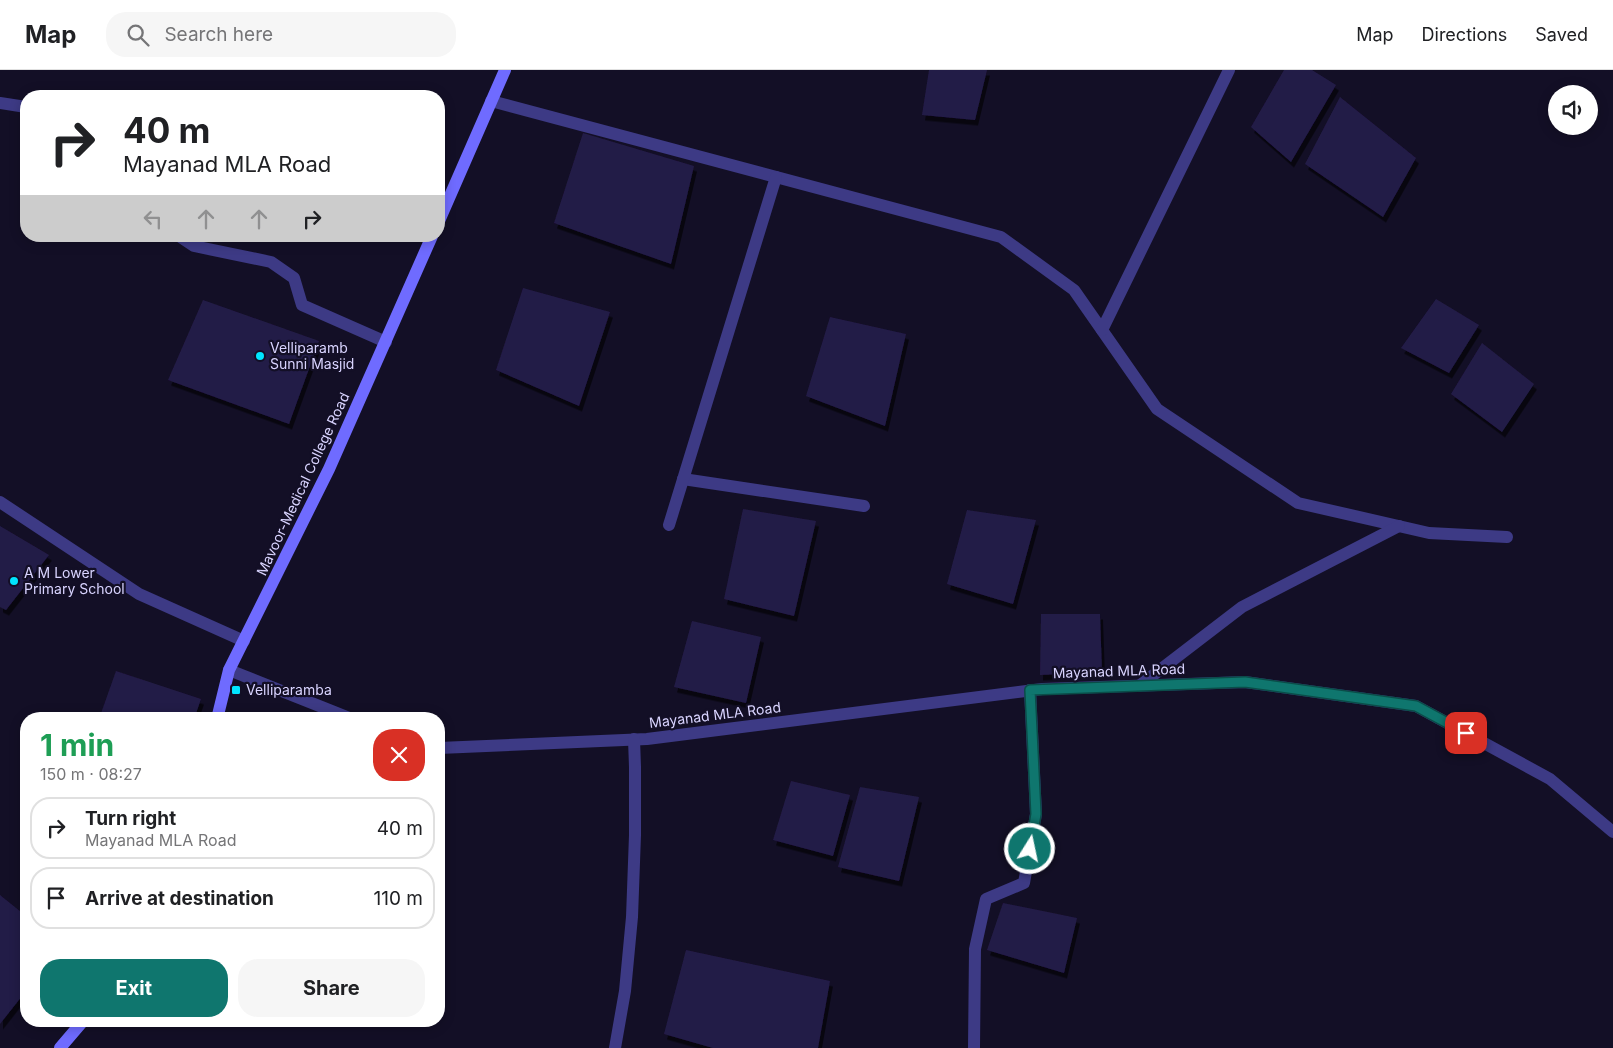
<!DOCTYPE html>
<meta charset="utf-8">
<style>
:root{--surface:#fff;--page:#f6f6f6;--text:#202124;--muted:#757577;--line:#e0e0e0;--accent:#0f766e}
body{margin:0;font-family:Inter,sans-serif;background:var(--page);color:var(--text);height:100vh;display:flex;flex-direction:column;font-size:19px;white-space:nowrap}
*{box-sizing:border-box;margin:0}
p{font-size:16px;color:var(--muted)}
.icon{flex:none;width:28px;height:28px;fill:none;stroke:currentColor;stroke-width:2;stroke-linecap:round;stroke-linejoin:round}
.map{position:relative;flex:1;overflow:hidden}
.sheet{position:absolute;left:20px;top:642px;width:425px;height:315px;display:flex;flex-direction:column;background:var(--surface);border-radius:20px;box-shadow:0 2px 12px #0003}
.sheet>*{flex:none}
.banner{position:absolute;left:20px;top:20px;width:425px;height:152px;border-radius:20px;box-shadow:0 2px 12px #0003;background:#fff;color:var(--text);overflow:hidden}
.buttons{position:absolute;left:1548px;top:15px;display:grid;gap:10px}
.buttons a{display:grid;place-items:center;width:50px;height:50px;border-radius:50%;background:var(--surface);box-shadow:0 2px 12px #0003;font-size:25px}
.pin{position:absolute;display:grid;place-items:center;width:42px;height:42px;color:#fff;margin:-21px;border-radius:10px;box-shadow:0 2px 8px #0006}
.me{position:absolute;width:55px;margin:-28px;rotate:10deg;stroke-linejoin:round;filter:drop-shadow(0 0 4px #0008)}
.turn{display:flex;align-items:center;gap:18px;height:105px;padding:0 20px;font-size:22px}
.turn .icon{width:65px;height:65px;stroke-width:2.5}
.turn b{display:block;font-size:35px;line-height:42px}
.lanes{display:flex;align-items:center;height:48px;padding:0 20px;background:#0003;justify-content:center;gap:25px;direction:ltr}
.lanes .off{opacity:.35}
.round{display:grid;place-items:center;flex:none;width:52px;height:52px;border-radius:20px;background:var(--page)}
.head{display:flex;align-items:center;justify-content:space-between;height:85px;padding:0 20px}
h1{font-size:30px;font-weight:700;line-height:38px;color:#1e9e55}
.primary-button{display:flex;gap:10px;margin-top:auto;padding:10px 20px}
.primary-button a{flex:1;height:58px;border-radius:20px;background:var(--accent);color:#fff;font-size:20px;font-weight:700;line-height:58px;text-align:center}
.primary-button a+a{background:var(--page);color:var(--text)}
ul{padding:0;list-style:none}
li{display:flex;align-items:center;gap:15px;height:62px;margin:0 10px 8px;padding:0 10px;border:2px solid var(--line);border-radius:20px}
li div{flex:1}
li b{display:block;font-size:19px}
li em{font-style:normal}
header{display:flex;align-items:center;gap:30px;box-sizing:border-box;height:70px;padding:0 25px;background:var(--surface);border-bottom:1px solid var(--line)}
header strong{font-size:24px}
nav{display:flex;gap:28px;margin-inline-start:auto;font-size:18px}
.search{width:350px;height:45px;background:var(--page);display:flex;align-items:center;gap:12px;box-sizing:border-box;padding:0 18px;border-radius:20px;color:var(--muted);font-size:19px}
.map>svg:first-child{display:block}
.building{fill:#241b47;filter:url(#shadow)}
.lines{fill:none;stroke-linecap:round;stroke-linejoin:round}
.minor{stroke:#3d3a85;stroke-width:12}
.secondary{stroke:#6f6bff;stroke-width:12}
.route-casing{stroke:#0a4d48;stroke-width:12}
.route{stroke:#0f766e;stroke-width:9}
.poi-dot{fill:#00e5ff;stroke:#130f26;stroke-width:2}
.labels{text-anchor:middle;stroke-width:4.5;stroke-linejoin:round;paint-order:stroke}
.poi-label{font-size:14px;fill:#d9d4ff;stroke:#130f26;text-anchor:start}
.street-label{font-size:14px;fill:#d9d4ff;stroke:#130f26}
</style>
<header>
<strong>Map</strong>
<div class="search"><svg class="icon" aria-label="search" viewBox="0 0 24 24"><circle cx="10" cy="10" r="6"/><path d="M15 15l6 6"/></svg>Search here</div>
<nav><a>Map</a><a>Directions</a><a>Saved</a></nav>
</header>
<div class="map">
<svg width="1613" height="978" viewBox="0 0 1613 978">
<defs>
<filter id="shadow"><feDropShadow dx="3" dy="5.5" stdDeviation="0" flood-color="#0009"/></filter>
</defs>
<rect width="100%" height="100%" fill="#130f26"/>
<g class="building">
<path d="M929 0H987L975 50 922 45Z"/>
<path d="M1284 0H1312L1336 15 1291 92 1251 57Z"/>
<path d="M1340 27 1416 88 1383 147 1305 94Z"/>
<path d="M583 63 694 96 671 194 554 153Z"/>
<path d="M523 218 610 242 579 336 496 300Z"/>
<path d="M1436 229 1479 255 1449 303 1401 278Z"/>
<path d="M203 230 319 271 289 354 168 310Z"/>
<path d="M830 247 906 264 885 356 806 326Z"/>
<path d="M1482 273 1534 314 1502 362 1451 324Z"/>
<path d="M743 439 816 451 794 546 724 529Z"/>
<path d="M967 440 1036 450 1013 534 947 514Z"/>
<path d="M0 456 49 485 6 540 0 537Z"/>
<path d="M1041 544H1100L1102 602 1040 605Z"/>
<path d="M692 551 761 567 746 633 674 617Z"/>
<path d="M116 601 201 629 194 649H99Z"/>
<path d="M791 711 850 725 833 786 773 770Z"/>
<path d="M860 717 919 727 899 811 838 797Z"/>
<path d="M0 825 26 846V921L0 954Z"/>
<path d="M1003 833 1077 848 1064 903 987 880Z"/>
<path d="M686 880 830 911 818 978H713L664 964Z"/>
</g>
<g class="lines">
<g class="minor">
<path d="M491 31 1001 167 1074 220 1157 339 1298 433 1429 463 1507 467"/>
<path d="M0 33 26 37"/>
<path d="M179 166 194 176 271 192 294 208 302 235 386 272"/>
<path d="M1102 260 1229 0"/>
<path d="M683 409 864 436"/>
<path d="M0 432 139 524 244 571"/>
<path d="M669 455 776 107"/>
<path d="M229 600 352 649"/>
<path d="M1139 616 1242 537 1399 456"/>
<path d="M439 678 647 669 1042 619 1245 612 1416 636 1550 709 1613 762"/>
<path d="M615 978 625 921 632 847 635 765V697L634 669"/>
<path d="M974 978 975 879 986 829 1024 813 1036 744 1030 620"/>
</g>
<g class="secondary">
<path d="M439 151 505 0"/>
<path d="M217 649 229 600 329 399 432 166"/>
<path d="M60 978 83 951"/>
</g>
</g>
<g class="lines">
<g class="route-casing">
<path id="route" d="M1030 779 1036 744 1030 620 1245 612 1416 636 1466 663"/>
</g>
<use href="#route" class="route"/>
</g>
<g class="poi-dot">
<circle cx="260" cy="286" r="5"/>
<circle cx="14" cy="511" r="5"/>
<rect x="231" y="615" width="10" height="10" rx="2.5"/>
</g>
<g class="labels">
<g class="poi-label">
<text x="270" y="283">Velliparamb<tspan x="270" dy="16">Sunni Masjid</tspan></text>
<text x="24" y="508">A M Lower<tspan x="24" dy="16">Primary School</tspan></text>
<text x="246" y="625">Velliparamba</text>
</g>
<g class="street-label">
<text transform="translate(303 414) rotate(-65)" y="5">Mavoor-Medical College Road</text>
<text transform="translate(1119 601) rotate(-2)" y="5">Mayanad MLA Road</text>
<text transform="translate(715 645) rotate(-7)" y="5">Mayanad MLA Road</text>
</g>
</g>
</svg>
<div class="buttons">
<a><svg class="icon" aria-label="sound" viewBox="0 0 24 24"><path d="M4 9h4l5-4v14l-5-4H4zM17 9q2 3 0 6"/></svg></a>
</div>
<div class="pin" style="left:1466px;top:663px;background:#d93025"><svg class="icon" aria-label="arrive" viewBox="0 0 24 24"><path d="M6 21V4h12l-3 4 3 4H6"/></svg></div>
<svg class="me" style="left:1030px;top:779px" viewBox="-20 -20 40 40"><circle r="17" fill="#0f766e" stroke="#fff" stroke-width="3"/><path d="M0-11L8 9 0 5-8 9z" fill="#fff"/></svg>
<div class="banner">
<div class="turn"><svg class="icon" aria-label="right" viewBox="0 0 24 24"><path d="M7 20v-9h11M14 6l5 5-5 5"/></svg><div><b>40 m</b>Mayanad MLA Road</div></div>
<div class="lanes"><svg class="icon off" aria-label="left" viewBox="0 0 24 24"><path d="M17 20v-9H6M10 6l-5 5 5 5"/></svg><svg class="icon off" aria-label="ahead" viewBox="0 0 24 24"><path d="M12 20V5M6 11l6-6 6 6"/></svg><svg class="icon off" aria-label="ahead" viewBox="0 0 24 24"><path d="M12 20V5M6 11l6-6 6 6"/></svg><svg class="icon" aria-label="right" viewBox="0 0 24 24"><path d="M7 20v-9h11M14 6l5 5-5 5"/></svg></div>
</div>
<section class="sheet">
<div class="head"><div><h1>1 min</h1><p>150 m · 08:27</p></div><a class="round" style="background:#d93025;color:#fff"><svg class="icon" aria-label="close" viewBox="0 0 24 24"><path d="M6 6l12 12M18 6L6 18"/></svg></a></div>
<ul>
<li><svg class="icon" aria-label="right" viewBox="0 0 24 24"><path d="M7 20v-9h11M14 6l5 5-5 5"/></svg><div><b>Turn right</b><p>Mayanad MLA Road</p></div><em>40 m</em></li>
<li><svg class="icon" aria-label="arrive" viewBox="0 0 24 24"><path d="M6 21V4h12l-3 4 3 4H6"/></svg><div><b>Arrive at destination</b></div><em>110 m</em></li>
</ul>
<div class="primary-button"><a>Exit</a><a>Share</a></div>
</section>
</div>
